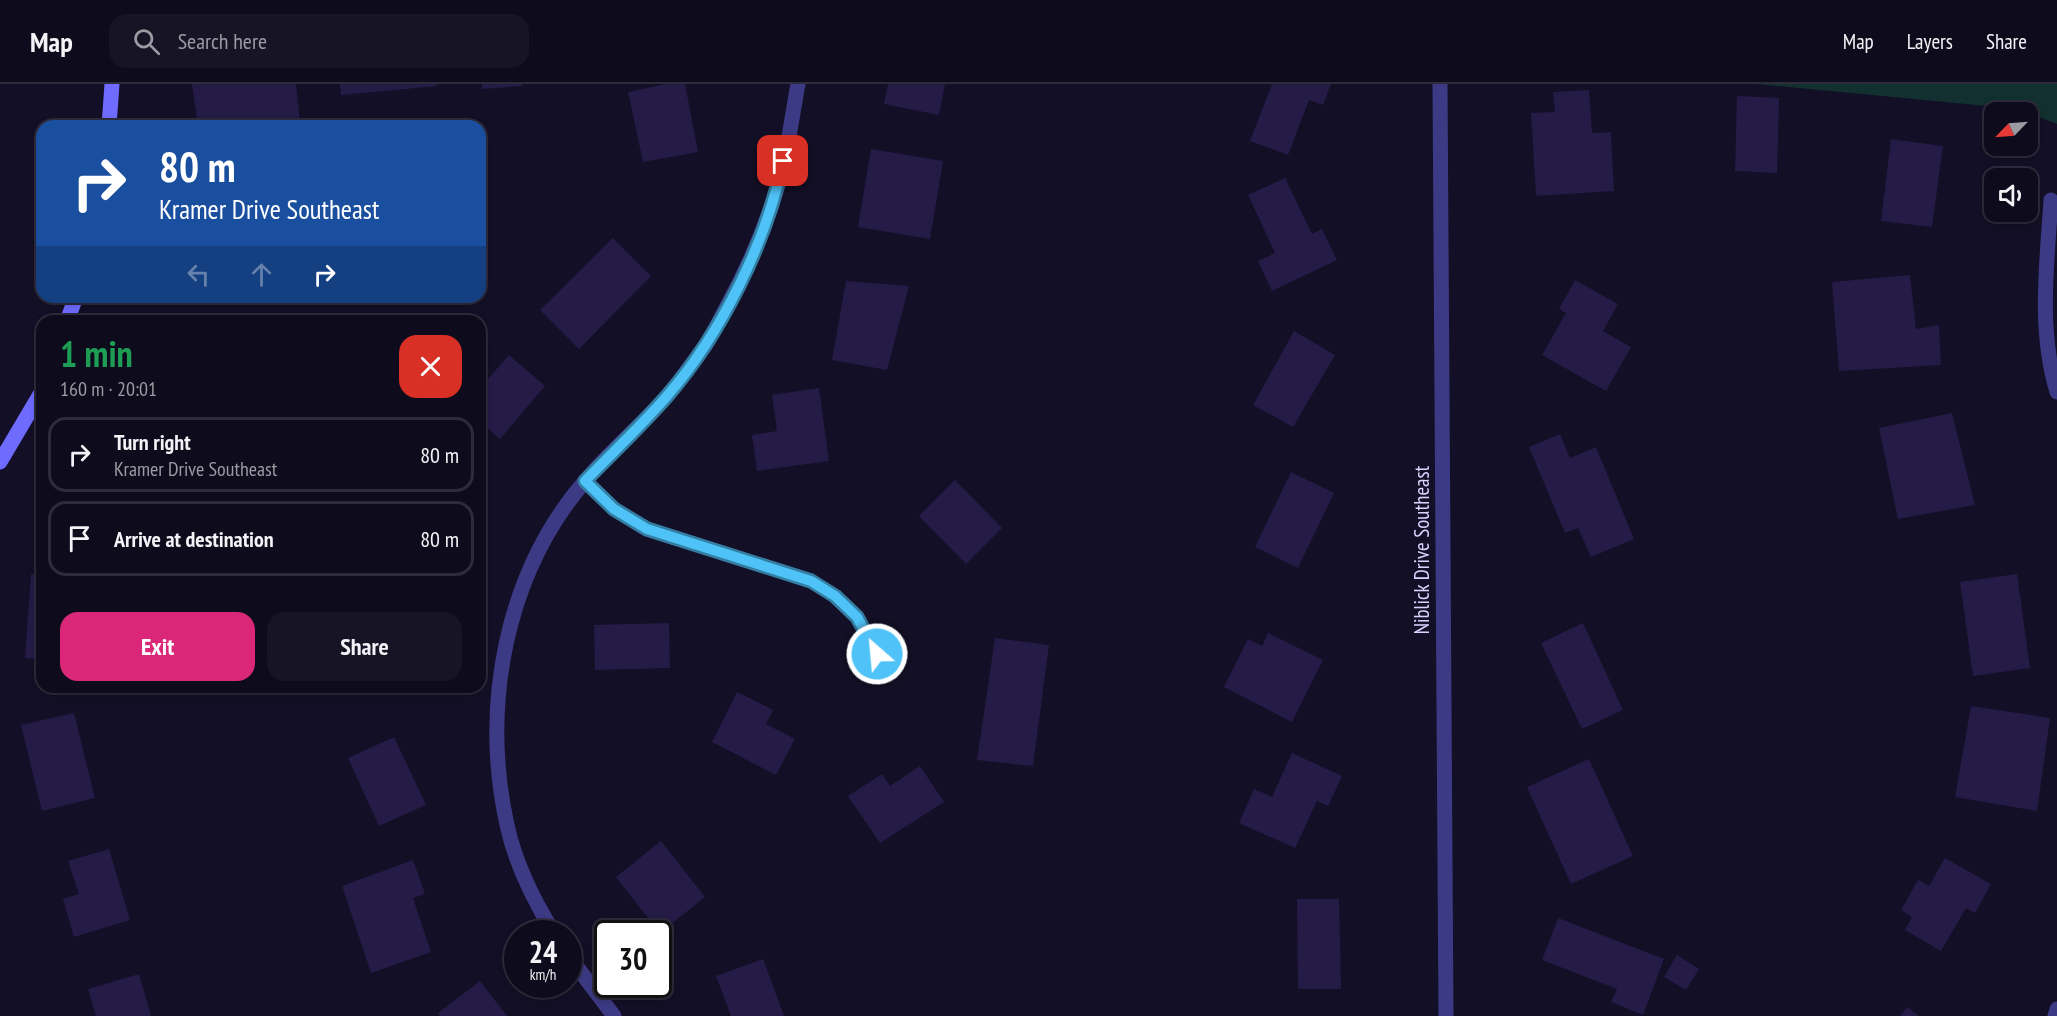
<!DOCTYPE html>
<meta charset="utf-8">
<style>
:root{--surface:#0e0b1c;--page:#171425;--text:#f1f3f6;--muted:#9b9ba3;--line:#2e2b3b;--accent:#db2777}
body{margin:0;font-family:"PT Sans Narrow",sans-serif;background:var(--page);color:var(--text);height:100vh;display:flex;flex-direction:column;font-size:22px;white-space:nowrap}
*{box-sizing:border-box;margin:0}
p{font-size:20px;color:var(--muted)}
.icon{flex:none;width:33px;height:33px;fill:none;stroke:currentColor;stroke-width:2;stroke-linecap:round;stroke-linejoin:round}
.map{position:relative;flex:1;overflow:hidden}
.panel{position:absolute;left:36px;top:231px;width:450px;height:378px;display:flex;flex-direction:column;background:var(--surface);border-radius:18px;box-shadow:0 3px 9px #0003,0 0 0 2px var(--line)}
.panel>*{flex:none}
.banner{position:absolute;left:36px;top:36px;width:450px;height:183px;border-radius:18px;box-shadow:0 3px 9px #0003,0 0 0 2px var(--line);background:#1a4fa0;color:#fff;overflow:hidden}
.needle{width:39px;rotate:245deg}
.buttons{position:absolute;left:1984px;top:18px;display:grid;gap:12px}
.buttons a{display:grid;place-items:center;width:54px;height:54px;border-radius:12px;background:var(--surface);box-shadow:0 3px 9px #0003,0 0 0 2px var(--line);font-size:30px}
.speed{position:absolute;left:504px;top:836px;display:flex;gap:12px;font-size:30px;font-weight:700;text-align:center}
.speed>*{display:grid;place-content:center;width:78px;height:78px;border-radius:50%;background:var(--surface);box-shadow:0 3px 9px #0003,0 0 0 2px var(--line);line-height:1}
.speed small{font-size:15px;font-weight:400}
.speed .limit{border:3px solid #111;border-radius:9px;background:#fff;color:#111}
.pin{position:absolute;display:grid;place-items:center;width:51px;height:51px;color:#fff;margin:-26px;border-radius:12px;box-shadow:0 3px 9px #0006}
.me{position:absolute;width:66px;margin:-33px;rotate:333deg;stroke-linejoin:round;filter:drop-shadow(0 0 4px #0008)}
.turn{display:flex;align-items:center;gap:21px;height:126px;padding:0 24px;font-size:27px}
.turn .icon{width:78px;height:78px;stroke-width:2.5}
.turn b{display:block;font-size:42px;line-height:51px}
.lanes{display:flex;align-items:center;height:57px;padding:0 24px;background:#0003;justify-content:center;gap:30px;direction:ltr}
.lanes .off{opacity:.35}
.round{display:grid;place-items:center;flex:none;width:63px;height:63px;border-radius:18px;background:var(--page)}
.headline{display:flex;align-items:center;justify-content:space-between;height:102px;padding:0 24px}
h1{font-size:36px;font-weight:700;line-height:45px;color:#1e9e55}
.cta{display:flex;gap:12px;margin-top:auto;padding:12px 24px}
.cta a{flex:1;height:69px;border-radius:18px;background:var(--accent);color:#fff;font-size:24px;font-weight:700;line-height:69px;text-align:center}
.cta a+a{background:var(--page);color:var(--text)}
ul{padding:0;list-style:none}
li{display:flex;align-items:center;gap:18px;height:75px;margin:0 12px 9px;padding:0 12px;border:3px solid var(--line);border-radius:18px}
li div{flex:1}
li b{display:block;font-size:22px}
li em{font-style:normal}
header{display:flex;align-items:center;gap:36px;box-sizing:border-box;height:84px;padding:0 30px;background:var(--surface);border-bottom:2px solid var(--line)}
header strong{font-size:28px}
nav{display:flex;gap:33px;margin-inline-start:auto;font-size:21px}
.search{width:420px;height:54px;background:var(--page);display:flex;align-items:center;gap:15px;box-sizing:border-box;padding:0 21px;border-radius:18px;color:var(--muted);font-size:22px}
.map>svg:first-child{display:block}
.green{fill:#12302f}
.building{fill:#241b47}
.lines{fill:none;stroke-linecap:round;stroke-linejoin:round}
.street{stroke:#3d3a85;stroke-width:15}
.secondary{stroke:#6f6bff;stroke-width:15}
.route-casing{stroke:#337fa1;stroke-width:15}
.route{stroke:#4fc3f7;stroke-width:10}
.labels{text-anchor:middle;stroke-width:6;stroke-linejoin:round;paint-order:stroke}
.street-label{font-size:21px;fill:#d9d4ff;stroke:#130f26}
</style>
<header>
<strong>Map</strong>
<div class="search"><svg class="icon" aria-label="search" viewBox="0 0 24 24"><circle cx="10" cy="10" r="6"/><path d="M15 15l6 6"/></svg>Search here</div>
<nav><a>Map</a><a>Layers</a><a>Share</a></nav>
</header>
<div class="map">
<svg width="2057" height="932" viewBox="0 0 2057 932">
<rect width="100%" height="100%" fill="#130f26"/>
<path class="green" d="M1756 0H2057V40L2018 25Z"/>
<g class="building">
<path d="M192 0H296L300 39 270 42H198Z"/>
<path d="M340 0H436L437 2 341 11Z"/>
<path d="M482 0H522V2L482 5Z"/>
<path d="M666 0H685L698 68 643 78 628 8Z"/>
<path d="M888 0H945L939 31 884 20Z"/>
<path d="M1272 0H1331L1323 21 1309 16 1288 71 1250 57Z"/>
<path d="M1589 6 1592 49 1611 48 1614 107 1536 112 1531 29 1555 28 1553 8Z"/>
<path d="M1737 12 1779 14 1777 89 1735 87Z"/>
<path d="M1891 55 1943 62 1932 143 1881 137Z"/>
<path d="M871 65 943 77 930 155 858 143Z"/>
<path d="M1285 94 1312 150 1322 145 1337 176 1272 207 1258 177 1275 169 1248 111Z"/>
<path d="M613 154 651 192 579 265 540 226Z"/>
<path d="M1910 191 1916 245 1939 241 1941 281 1839 287 1832 198Z"/>
<path d="M1575 196 1618 220 1603 247 1631 263 1606 307 1542 271 1566 229 1559 225Z"/>
<path d="M846 197 909 202 887 286 832 276Z"/>
<path d="M183 213H225L224 219Z"/>
<path d="M1294 247 1335 271 1293 343 1253 321Z"/>
<path d="M509 271 545 302 500 355 480 338V304Z"/>
<path d="M819 304 829 377 757 387 752 351 777 347 772 311Z"/>
<path d="M1952 329 1975 421 1898 435 1879 344Z"/>
<path d="M1560 350 1570 374 1596 363 1634 455 1591 473 1578 444 1565 449 1529 363Z"/>
<path d="M1291 388 1334 409 1298 484 1255 463Z"/>
<path d="M955 396 1002 444 966 480 919 432Z"/>
<path d="M31 490 42 491V575L25 574Z"/>
<path d="M2017 490 2030 584 1973 592 1960 498Z"/>
<path d="M669 539 670 584 595 586 594 541Z"/>
<path d="M1583 539 1623 626 1582 645 1541 559Z"/>
<path d="M1268 549 1323 576 1292 638 1224 603 1248 555 1262 562Z"/>
<path d="M995 554 1049 561 1033 682 977 676Z"/>
<path d="M737 608 773 626 766 640 795 655 776 691 712 658Z"/>
<path d="M1971 622 2050 634 2037 727 1955 713Z"/>
<path d="M74 629 95 714 42 727 21 641Z"/>
<path d="M394 653 426 721 379 742 348 674Z"/>
<path d="M1292 669 1342 692 1328 722 1317 717 1295 764 1239 739 1254 705 1272 713Z"/>
<path d="M1589 675 1633 772 1571 800 1527 703Z"/>
<path d="M920 682 944 718 880 759 848 712 882 690 890 702Z"/>
<path d="M661 757 705 813 660 849 616 793Z"/>
<path d="M109 765 130 836 74 853 63 815 79 810 68 777Z"/>
<path d="M1945 774 1991 800 1975 829 1966 824 1941 867 1905 846 1912 833 1901 826 1918 796 1929 802Z"/>
<path d="M413 776 425 810 413 814 431 868 371 889 342 802Z"/>
<path d="M1297 815H1339L1341 905H1298Z"/>
<path d="M1558 834 1664 875 1643 931 1611 918 1617 905 1542 876Z"/>
<path d="M1677 871 1699 885 1686 906 1664 893Z"/>
<path d="M763 875 784 932H731L716 892Z"/>
<path d="M139 890 151 932H96L88 905Z"/>
<path d="M480 897 507 932H440L438 929Z"/>
<path d="M1907 923 1919 932H1900Z"/>
</g>
<g class="lines">
<g class="street">
<path d="M1440 0 1446 932"/>
<path d="M2051 116C2047 179 2038 246 2057 308"/>
<path d="M585 397 614 425 647 445 811 497 835 512 857 533 877 571"/>
<path d="M554 849C534 817 515 778 507 741 481 622 505 490 585 397 611 366 642 341 668 311 681 296 693 278 705 262 713 250 719 237 726 224 748 184 766 143 779 98 788 66 792 32 798 0"/>
<path d="M568 871 614 932"/>
<path d="M2055 932 2057 925"/>
</g>
<g class="secondary">
<path d="M109 42 112 0"/>
<path d="M67 237 76 213"/>
<path d="M0 378 42 307"/>
</g>
</g>
<g class="lines">
<g class="route-casing">
<path id="route" d="M783 77C767 157 721 250 667 312 641 342 612 369 585 397L614 425 647 445 811 497 835 512 857 533 877 570"/>
</g>
<use href="#route" class="route"/>
</g>
<g class="labels">
<g class="street-label">
<text transform="translate(1422 466) rotate(-90)" y="7">Niblick Drive Southeast</text>
</g>
</g>
</svg>
<div class="buttons">
<a><svg class="needle" viewBox="-14 -14 28 28"><path d="M0-13l5 13h-10z" fill="#e53935"/><path d="M0 13l5-13h-10z" fill="#9b9ba3"/></svg></a>
<a><svg class="icon" aria-label="sound" viewBox="0 0 24 24"><path d="M4 9h4l5-4v14l-5-4H4zM17 9q2 3 0 6"/></svg></a>
</div>
<div class="speed"><div>24<small>km/h</small></div><div class="limit">30</div></div>
<div class="pin" style="left:783px;top:77px;background:#d93025"><svg class="icon" aria-label="arrive" viewBox="0 0 24 24"><path d="M6 21V4h12l-3 4 3 4H6"/></svg></div>
<svg class="me" style="left:877px;top:570px" viewBox="-20 -20 40 40"><circle r="17" fill="#4fc3f7" stroke="#fff" stroke-width="3"/><path d="M0-11L8 9 0 5-8 9z" fill="#fff"/></svg>
<div class="banner">
<div class="turn"><svg class="icon" aria-label="right" viewBox="0 0 24 24"><path d="M7 20v-9h11M14 6l5 5-5 5"/></svg><div><b>80 m</b>Kramer Drive Southeast</div></div>
<div class="lanes"><svg class="icon off" aria-label="left" viewBox="0 0 24 24"><path d="M17 20v-9H6M10 6l-5 5 5 5"/></svg><svg class="icon off" aria-label="ahead" viewBox="0 0 24 24"><path d="M12 20V5M6 11l6-6 6 6"/></svg><svg class="icon" aria-label="right" viewBox="0 0 24 24"><path d="M7 20v-9h11M14 6l5 5-5 5"/></svg></div>
</div>
<section class="panel">
<div class="headline"><div><h1>1 min</h1><p>160 m · 20:01</p></div><a class="round" style="background:#d93025;color:#fff"><svg class="icon" aria-label="close" viewBox="0 0 24 24"><path d="M6 6l12 12M18 6L6 18"/></svg></a></div>
<ul>
<li><svg class="icon" aria-label="right" viewBox="0 0 24 24"><path d="M7 20v-9h11M14 6l5 5-5 5"/></svg><div><b>Turn right</b><p>Kramer Drive Southeast</p></div><em>80 m</em></li>
<li><svg class="icon" aria-label="arrive" viewBox="0 0 24 24"><path d="M6 21V4h12l-3 4 3 4H6"/></svg><div><b>Arrive at destination</b></div><em>80 m</em></li>
</ul>
<div class="cta"><a>Exit</a><a>Share</a></div>
</section>
</div>
